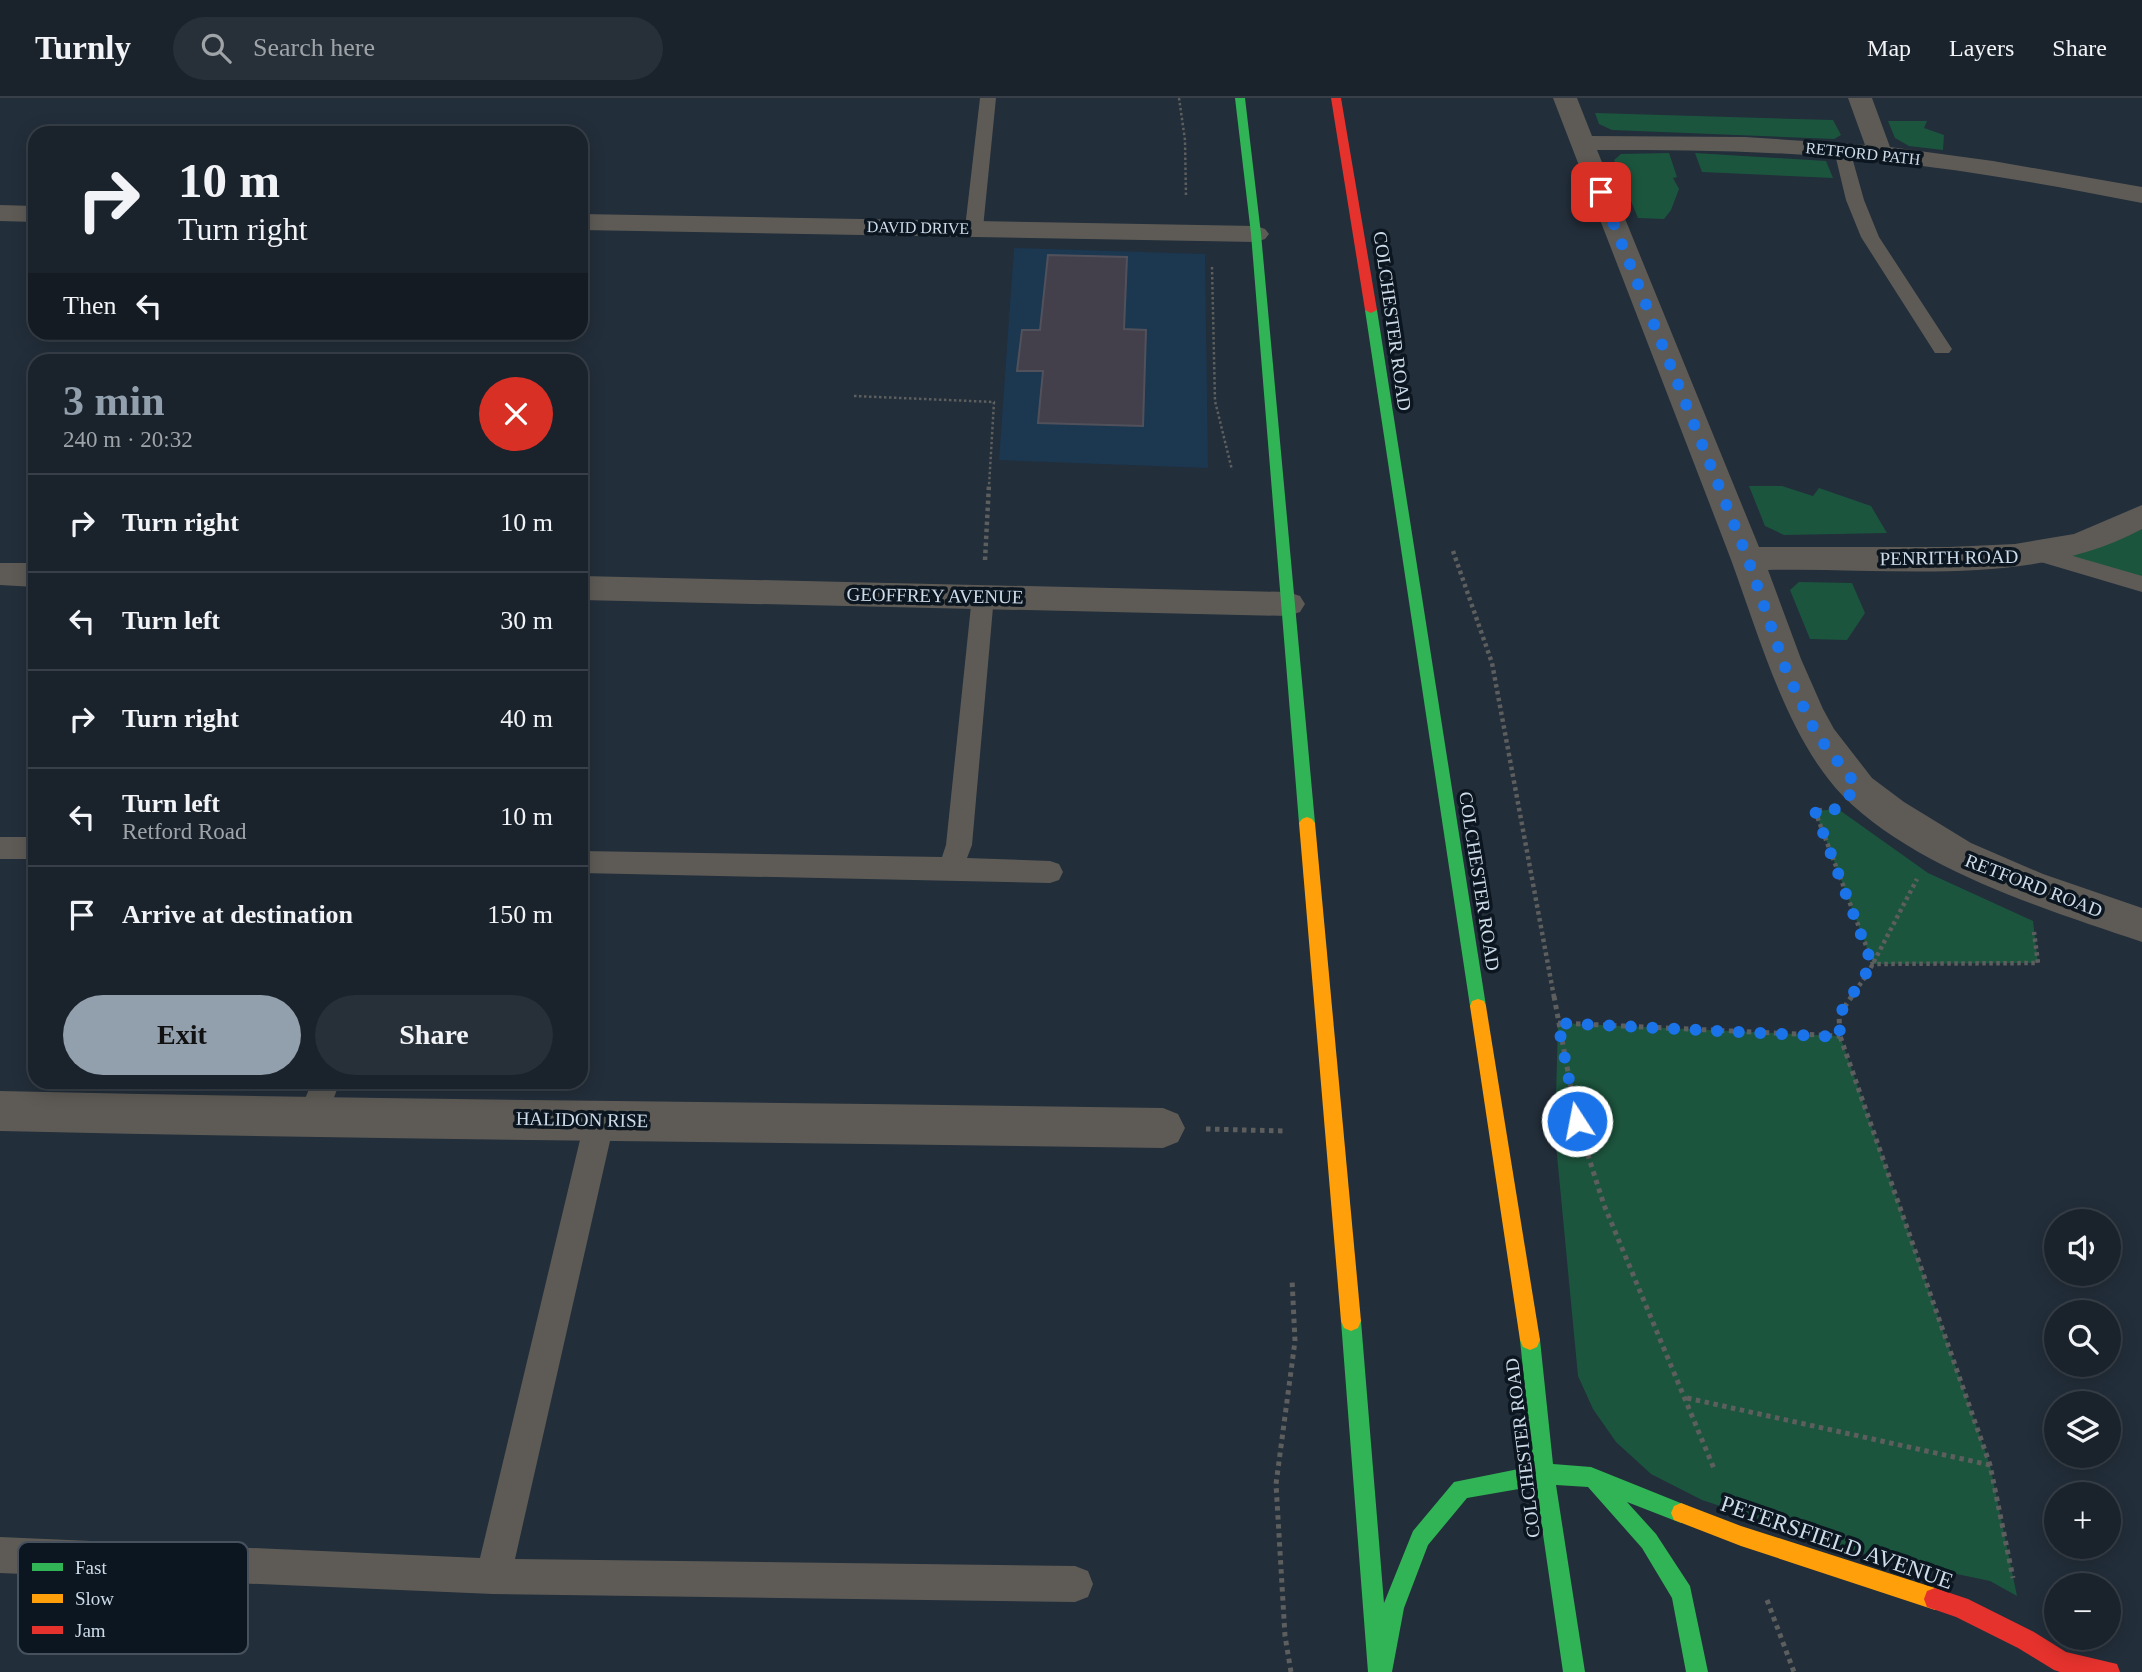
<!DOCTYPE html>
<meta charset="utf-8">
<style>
:root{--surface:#1a222c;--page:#272f38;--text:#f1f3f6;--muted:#9fa4a9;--line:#383f48;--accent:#929fac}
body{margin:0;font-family:"Times New Roman",serif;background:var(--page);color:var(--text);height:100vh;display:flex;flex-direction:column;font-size:26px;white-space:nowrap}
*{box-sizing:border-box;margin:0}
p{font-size:23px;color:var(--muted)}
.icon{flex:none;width:38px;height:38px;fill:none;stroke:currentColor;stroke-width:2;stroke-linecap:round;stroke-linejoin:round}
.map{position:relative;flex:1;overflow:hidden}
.side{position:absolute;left:28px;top:256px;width:560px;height:735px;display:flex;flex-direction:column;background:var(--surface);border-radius:21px;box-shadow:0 4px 18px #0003,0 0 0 2px var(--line)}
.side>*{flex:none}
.hud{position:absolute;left:28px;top:28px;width:560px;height:214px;border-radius:21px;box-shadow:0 4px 18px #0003,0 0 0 2px var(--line);background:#1a222c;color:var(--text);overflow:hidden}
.fabs{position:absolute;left:2044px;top:1111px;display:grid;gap:14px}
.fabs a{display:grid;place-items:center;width:77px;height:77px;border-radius:50%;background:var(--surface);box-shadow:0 4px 18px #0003,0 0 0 2px var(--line);font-size:35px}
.pin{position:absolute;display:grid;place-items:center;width:60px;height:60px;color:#fff;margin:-30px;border-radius:14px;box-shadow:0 4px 10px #0006}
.me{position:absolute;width:77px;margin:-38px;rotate:349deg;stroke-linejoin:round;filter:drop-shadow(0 0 5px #0008)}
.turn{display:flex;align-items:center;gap:24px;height:147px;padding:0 35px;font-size:32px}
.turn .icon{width:91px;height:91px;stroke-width:2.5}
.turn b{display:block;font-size:49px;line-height:60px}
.then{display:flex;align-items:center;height:66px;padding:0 35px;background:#0003;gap:14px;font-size:26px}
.round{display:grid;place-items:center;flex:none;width:74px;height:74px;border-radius:37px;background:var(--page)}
.head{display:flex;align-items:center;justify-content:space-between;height:119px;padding:0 35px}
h1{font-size:42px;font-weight:800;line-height:52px;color:var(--accent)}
.primary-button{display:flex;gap:14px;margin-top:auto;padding:14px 35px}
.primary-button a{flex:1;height:80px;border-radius:42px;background:var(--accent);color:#111;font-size:28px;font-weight:800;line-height:80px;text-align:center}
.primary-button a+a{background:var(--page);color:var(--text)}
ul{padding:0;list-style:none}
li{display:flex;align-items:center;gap:21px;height:98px;padding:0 35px;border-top:2px solid var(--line)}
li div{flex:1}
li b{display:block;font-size:26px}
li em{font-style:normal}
header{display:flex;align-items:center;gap:42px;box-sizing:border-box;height:98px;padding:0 35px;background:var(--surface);border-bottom:2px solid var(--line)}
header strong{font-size:33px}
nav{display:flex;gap:38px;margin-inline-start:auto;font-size:24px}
.search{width:490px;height:63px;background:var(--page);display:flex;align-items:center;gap:18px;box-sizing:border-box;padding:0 24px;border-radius:38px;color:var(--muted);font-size:26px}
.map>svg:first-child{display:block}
.built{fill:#1c3750}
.green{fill:#1c553e}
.building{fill:#43404c;stroke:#51515b;stroke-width:2}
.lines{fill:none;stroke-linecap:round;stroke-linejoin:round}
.path-far2{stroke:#5d5e5e;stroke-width:2.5;stroke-dasharray:2.5 2.5;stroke-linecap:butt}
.path-far1{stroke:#5d5e5e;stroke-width:4.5;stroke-dasharray:3.5 3.5;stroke-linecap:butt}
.path{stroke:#5d5e5e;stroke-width:5;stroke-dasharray:4.5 4.5;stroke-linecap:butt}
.lane{fill:#5e5b56;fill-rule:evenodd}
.street{fill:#5e5b56;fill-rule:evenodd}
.fast{fill:#30b455;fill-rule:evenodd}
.slow{fill:#ff9f0a;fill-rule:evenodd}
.jam{fill:#e5322d;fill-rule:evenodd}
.route{stroke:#1a73e8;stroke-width:12;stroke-dasharray:0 21.6}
.labels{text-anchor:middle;stroke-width:7;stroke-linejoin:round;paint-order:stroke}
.far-street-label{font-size:16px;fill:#cedcea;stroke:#0c1620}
.street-label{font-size:19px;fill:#cedcea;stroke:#0c1620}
.near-street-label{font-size:23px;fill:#cedcea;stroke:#0c1620}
.key{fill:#0c1620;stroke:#46515d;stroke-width:2}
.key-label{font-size:19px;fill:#cedcea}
</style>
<header>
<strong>Turnly</strong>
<div class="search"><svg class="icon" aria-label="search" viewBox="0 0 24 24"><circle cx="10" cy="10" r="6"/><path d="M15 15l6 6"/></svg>Search here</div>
<nav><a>Map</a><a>Layers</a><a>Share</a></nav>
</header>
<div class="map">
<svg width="2142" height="1574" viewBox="0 0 2142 1574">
<rect width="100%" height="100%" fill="#222e3a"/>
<path class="built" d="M1014 150 1205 156 1208 370 999 362Z"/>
<g class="green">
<path d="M1595 15 1833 22 1841 37 1834 41 1612 32 1599 26Z"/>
<path d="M1888 23H1927L1924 30 1944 37 1943 52 1909 48 1895 40Z"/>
<path d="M1669 55 1677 79 1673 80 1679 91 1671 112 1664 121 1638 120 1614 62 1621 56Z"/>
<path d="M1695 55 1826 63 1833 80 1702 74Z"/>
<path d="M1749 388H1782L1813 398 1819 390 1871 408 1887 435 1784 437 1765 428Z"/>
<path d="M2142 418V486L2042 457Z"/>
<path d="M1799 484 1852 485 1865 515 1847 542 1810 541 1790 492Z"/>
<path d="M1838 711 1928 775 2033 823 2038 865 1873 866 1815 713Z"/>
<path d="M1558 925 1840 938 1990 1367 2017 1498 1990 1483 1871 1458 1702 1402 1651 1376 1616 1344 1593 1311 1578 1278 1555 1036Z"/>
</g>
<path class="building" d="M1048 157 1127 159 1124 231 1146 232 1143 328 1038 325 1043 273H1017L1022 232H1040Z"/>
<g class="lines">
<g class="path-far2">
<path d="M1179 0 1185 42 1186 99"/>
<path d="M1212 169 1215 303 1232 372"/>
<path d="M854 298 994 304 989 388"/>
</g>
<g class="path-far1">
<path d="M1453 453 1492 565 1554 899"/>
<path d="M985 462 989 386"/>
<path d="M1822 712 1815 713 1873 866 2038 865 2034 834"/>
<path d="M1851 899 1868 875 1917 781"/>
</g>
<g class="path">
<path d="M1554 898 1577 1023 1604 1107 1715 1373"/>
<path d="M1852 898 1839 917 1840 938 1990 1367 2013 1480"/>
<path d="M1558 925 1840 938"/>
<path d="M1206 1031 1285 1033"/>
<path d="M1687 1300 1990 1367"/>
<path d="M1767 1502 1794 1574"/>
<path d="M1291 1574 1285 1538 1276 1386 1295 1243 1292 1181"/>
</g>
<g class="lane">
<path d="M980 0H996L983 130 974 135 965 130Z"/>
<path d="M1842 47 1850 52 1864 102 1879 139 1952 251 1949 255H1935L1861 139 1846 102 1834 52Z"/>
<path d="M2042 449 2142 478V494L2034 462 2031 457 2034 452Z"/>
<path d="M983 490 991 492 994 498 972 747 967 760 1050 763 1059 766 1063 774 1059 782 1050 785 581 775V753L942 759 946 747 972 498 975 492Z"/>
<rect x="0" y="739" width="35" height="22"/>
<path d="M312 984H340L322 1030 312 1034 302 1030 297 1020Z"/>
<path d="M600 1007 610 1011 615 1021 515 1461 1075 1468 1088 1473 1093 1486 1088 1499 1075 1504 493 1496 0 1475V1439L480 1460 585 1021 590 1011Z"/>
</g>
<g class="street">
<path d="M1553 0H1577L1592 38 1745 39 1865 47 1848 0H1872L1890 49 1993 63 2142 89V105C2055 88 1968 72 1879 63 1786 53 1692 52 1597 52L1759 449H1949L2015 446 2074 436 2142 407V431C2031 491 1890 469 1768 472L1801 561 1823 611 1834 631 1872 680 1904 704 1971 745 2043 776 2142 810V844C2045 811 1917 772 1843 698 1783 636 1756 525 1725 446 1668 297 1610 148 1553 0Z"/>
<path d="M0 107 35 108V124L0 123Z"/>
<path d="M581 116 1256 128 1265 131 1269 136 1265 141 1256 144 581 132Z"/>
<path d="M0 465H35V489L0 487Z"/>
<path d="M581 478 1288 494 1300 498 1305 506 1300 514 1288 518 581 502Z"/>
<path d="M0 993C388 1002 775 1004 1163 1010L1178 1016 1185 1030 1178 1044 1163 1050C775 1044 388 1042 0 1033Z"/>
</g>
<g class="fast">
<path d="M1235 0H1245L1261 136 1315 725 1312 729H1302L1299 725 1251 136Z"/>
<path d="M1371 209 1377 212 1486 908 1484 913 1478 915 1472 913 1470 908 1365 212Z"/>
<path d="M1351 1213 1358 1216 1361 1223 1384 1505 1413 1433 1454 1384 1533 1368 1520 1242 1523 1235 1530 1232 1537 1235 1540 1242 1553 1366 1591 1369 1688 1408 1691 1415 1688 1422 1681 1425 1627 1404 1656 1436 1690 1488 1708 1574H1686L1672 1500 1642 1450 1588 1389 1556 1387 1585 1574H1563L1536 1388 1467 1400 1428 1447 1404 1510 1392 1574H1368L1341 1223 1344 1216Z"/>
</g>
<g class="slow">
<path d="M1307 719 1312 721 1315 725 1361 1223 1358 1230 1351 1233 1344 1230 1341 1223 1299 725 1302 721Z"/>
<path d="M1478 901 1484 903 1486 908 1540 1242 1537 1249 1530 1252 1523 1249 1520 1242 1470 908 1472 903Z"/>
<path d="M1681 1405 1741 1428 1935 1490 1943 1493 1946 1501 1943 1509 1935 1512 1741 1448 1674 1422 1671 1415 1674 1408Z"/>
</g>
<g class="jam">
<path d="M1331 0H1341L1377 212 1371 215 1365 212Z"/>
<path d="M1935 1490 1968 1501 2034 1534 2066 1554 2117 1566 2120 1574H2060L2054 1572 2018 1550 1956 1519 1927 1509 1924 1501 1927 1493Z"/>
</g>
</g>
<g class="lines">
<path class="route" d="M1577 1023 1558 925 1840 939 1839 917 1872 866 1815 713 1838 711 1857 688 1817 637 1787 575 1748 461 1601 94"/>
</g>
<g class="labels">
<g class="far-street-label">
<text transform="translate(1863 55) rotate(6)" y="6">RETFORD PATH</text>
<text transform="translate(918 129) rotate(1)" y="6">DAVID DRIVE</text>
</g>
<g class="street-label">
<text transform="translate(1393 223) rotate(82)" y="7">COLCHESTER ROAD</text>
<text transform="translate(1949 459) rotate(-1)" y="7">PENRITH ROAD</text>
<text transform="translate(935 497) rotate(1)" y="7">GEOFFREY AVENUE</text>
<text transform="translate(1480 783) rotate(81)" y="7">COLCHESTER ROAD</text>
<text transform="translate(2034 787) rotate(21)" y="7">RETFORD ROAD</text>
<text transform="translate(582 1021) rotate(1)" y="7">HALIDON RISE</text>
<text transform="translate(1522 1350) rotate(-97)" y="7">COLCHESTER ROAD</text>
</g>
<g class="near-street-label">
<text transform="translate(1837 1444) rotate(19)" y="8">PETERSFIELD AVENUE</text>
</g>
</g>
<rect x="18" y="1444" width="230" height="112" rx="10" class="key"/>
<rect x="32" y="1465" width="31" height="8" fill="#30b455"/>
<rect x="32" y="1496" width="31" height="9" fill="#ff9f0a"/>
<rect x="32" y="1528" width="31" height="8" fill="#e5322d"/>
<g class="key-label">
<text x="75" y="1476">Fast</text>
<text x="75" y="1507">Slow</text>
<text x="75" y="1539">Jam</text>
</g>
</svg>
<div class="fabs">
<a><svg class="icon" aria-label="sound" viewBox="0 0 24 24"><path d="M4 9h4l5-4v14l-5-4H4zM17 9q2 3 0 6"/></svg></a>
<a><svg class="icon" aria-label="search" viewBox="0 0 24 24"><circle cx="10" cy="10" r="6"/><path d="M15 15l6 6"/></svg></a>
<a><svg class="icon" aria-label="layers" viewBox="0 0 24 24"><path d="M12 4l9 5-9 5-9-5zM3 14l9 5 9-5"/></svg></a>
<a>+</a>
<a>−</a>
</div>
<div class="pin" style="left:1601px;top:94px;background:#d93025"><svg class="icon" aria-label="arrive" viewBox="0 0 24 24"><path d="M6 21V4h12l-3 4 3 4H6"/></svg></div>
<svg class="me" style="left:1577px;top:1023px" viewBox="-20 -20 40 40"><circle r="17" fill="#1a73e8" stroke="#fff" stroke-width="3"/><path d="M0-11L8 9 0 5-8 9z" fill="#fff"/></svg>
<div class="hud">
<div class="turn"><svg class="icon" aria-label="right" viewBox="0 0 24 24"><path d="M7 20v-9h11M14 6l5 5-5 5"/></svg><div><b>10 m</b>Turn right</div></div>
<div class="then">Then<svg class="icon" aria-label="left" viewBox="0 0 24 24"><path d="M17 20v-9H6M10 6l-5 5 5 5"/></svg></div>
</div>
<section class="side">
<div class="head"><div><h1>3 min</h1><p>240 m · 20:32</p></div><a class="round" style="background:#d93025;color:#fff"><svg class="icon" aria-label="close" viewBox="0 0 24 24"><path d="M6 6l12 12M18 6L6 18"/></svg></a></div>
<ul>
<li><svg class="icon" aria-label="right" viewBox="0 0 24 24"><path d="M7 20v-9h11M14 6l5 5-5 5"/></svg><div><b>Turn right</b></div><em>10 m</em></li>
<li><svg class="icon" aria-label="left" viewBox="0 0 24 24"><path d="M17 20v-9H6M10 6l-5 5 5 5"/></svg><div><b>Turn left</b></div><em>30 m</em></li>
<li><svg class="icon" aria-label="right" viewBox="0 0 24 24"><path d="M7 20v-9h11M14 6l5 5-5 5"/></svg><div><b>Turn right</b></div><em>40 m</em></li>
<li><svg class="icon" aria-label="left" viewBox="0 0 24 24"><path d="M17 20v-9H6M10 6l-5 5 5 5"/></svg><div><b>Turn left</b><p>Retford Road</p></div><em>10 m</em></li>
<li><svg class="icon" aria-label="arrive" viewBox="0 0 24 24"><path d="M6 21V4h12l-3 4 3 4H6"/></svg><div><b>Arrive at destination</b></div><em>150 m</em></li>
</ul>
<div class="primary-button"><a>Exit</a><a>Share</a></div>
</section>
</div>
